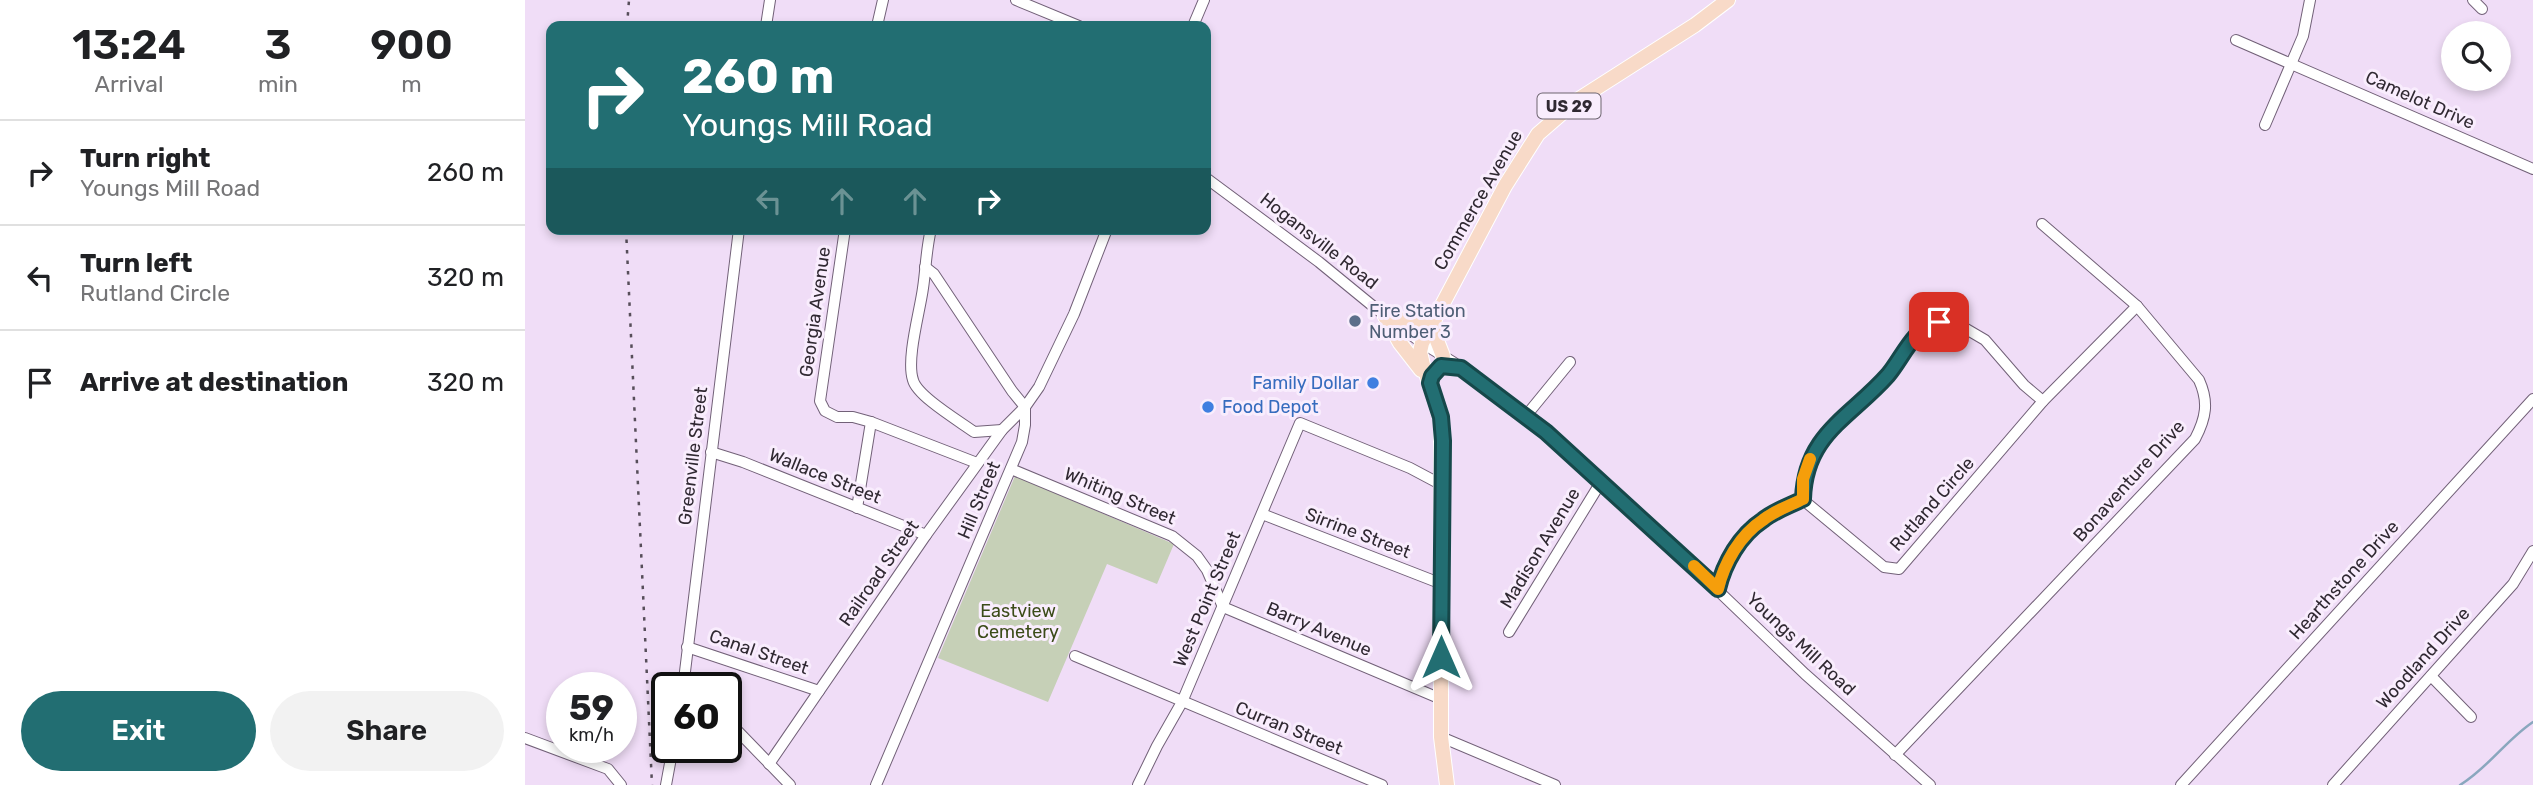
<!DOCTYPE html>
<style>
:root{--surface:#fff;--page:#f2f2f2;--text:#202124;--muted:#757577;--line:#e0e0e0;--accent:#226e72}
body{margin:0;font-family:Rubik,sans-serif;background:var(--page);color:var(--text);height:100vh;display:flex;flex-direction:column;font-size:26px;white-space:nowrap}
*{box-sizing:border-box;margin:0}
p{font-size:23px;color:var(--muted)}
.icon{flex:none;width:38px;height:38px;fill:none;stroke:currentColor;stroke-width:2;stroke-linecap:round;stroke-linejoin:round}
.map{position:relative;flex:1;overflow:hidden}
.panel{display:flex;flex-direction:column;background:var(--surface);width:525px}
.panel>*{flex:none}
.banner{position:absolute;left:21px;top:21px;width:665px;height:214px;border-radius:14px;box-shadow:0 4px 10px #0003;background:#226e72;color:#fff;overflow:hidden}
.buttons{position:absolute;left:1916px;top:21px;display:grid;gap:14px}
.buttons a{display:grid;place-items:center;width:70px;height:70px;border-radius:50%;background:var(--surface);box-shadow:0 4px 10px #0003;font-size:35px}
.speed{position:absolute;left:21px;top:672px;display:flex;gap:14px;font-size:35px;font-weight:700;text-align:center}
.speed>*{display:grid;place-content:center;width:91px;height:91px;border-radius:50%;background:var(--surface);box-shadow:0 4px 10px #0003;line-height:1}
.speed small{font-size:18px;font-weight:400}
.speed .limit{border:4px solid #111;border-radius:10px;background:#fff;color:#111}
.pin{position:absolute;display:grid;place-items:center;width:60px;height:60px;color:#fff;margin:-30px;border-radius:14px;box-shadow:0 4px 10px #0006}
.me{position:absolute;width:77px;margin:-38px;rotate:0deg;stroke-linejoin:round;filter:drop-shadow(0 0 5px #0008)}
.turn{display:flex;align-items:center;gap:24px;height:147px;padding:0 21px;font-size:32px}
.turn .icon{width:91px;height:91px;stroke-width:2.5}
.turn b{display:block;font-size:49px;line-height:60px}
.lanes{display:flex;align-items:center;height:66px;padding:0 21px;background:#0003;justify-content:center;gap:35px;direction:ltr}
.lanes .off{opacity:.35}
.eta{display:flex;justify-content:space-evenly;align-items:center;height:119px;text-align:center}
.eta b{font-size:42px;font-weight:600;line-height:49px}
.action{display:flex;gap:14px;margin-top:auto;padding:14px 21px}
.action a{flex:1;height:80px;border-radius:42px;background:var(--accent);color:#fff;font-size:28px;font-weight:600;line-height:80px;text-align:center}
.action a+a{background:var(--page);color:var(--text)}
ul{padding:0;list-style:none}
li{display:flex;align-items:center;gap:21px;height:105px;padding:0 21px;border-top:2px solid var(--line)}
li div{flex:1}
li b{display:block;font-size:26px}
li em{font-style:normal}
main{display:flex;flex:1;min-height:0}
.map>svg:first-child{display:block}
.green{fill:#c6d0b7}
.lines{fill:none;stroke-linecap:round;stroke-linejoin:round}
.stream{stroke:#8aa7be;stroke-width:2.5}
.minor-casing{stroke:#726178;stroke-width:12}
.major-casing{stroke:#fff;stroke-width:16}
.minor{stroke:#fff;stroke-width:10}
.major{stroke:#f8dac8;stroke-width:14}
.rail{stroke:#574e5a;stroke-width:2.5;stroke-dasharray:3.5 7;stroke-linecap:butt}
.route-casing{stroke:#16484a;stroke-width:18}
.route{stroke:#226e72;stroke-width:12}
.slow{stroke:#f59e0b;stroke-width:12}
.service-dot{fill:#5c6f8a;stroke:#f9edfd;stroke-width:2.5}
.shop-dot{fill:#3f7fe0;stroke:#f9edfd;stroke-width:2.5}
.labels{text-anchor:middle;stroke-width:6;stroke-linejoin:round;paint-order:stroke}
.shield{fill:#f9edfd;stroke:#6c646f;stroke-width:2}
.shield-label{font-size:16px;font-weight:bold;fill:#302932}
.street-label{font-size:18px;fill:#302932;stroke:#f9edfd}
.service-label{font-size:18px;fill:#4e5e75;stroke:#f9edfd;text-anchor:start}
.shop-label{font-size:18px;fill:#366cbe;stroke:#f9edfd;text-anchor:end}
.park-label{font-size:18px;fill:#3b4b18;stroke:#f9edfd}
</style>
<main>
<section class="panel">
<div class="eta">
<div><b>13:24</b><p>Arrival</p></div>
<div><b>3</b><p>min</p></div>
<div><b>900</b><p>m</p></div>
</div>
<ul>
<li><svg class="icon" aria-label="right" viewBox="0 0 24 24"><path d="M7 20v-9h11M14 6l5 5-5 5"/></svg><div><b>Turn right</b><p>Youngs Mill Road</p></div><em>260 m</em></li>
<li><svg class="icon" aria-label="left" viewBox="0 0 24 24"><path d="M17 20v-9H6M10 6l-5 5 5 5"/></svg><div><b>Turn left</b><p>Rutland Circle</p></div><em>320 m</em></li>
<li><svg class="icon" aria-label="arrive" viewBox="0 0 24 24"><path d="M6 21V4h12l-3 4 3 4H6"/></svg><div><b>Arrive at destination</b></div><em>320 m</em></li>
</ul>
<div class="action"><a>Exit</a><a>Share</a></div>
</section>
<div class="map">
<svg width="2008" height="785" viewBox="0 0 2008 785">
<rect width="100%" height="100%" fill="#f0ddf7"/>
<path class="green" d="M490 476 649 544 632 584 582 564 523 702 413 658Z"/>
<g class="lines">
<path class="stream" d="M1935 785C1963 768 1981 740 2008 722"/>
<g class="minor-casing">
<g id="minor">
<path d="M491 0 554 26"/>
<path d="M1948 0 1957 9"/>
<path d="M241 26 245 0"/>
<path d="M352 26 358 0"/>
<path d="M668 26 679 0"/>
<path d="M1711 40 2008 169"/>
<path d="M1740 125 1778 36 1785 0"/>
<path d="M681 178 794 262 849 307 897 343 928 362 1022 432 1136 536 1280 674 1405 785"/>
<path d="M320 229 295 401 300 411 312 417H328L346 422 452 463"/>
<path d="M406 229C401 250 401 268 398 288 395 311 381 359 388 380 392 396 434 421 449 432L477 430"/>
<path d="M400 267 409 274 487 391 500 407"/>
<path d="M1000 417 1045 362"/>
<path d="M186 452 218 462 401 535"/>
<path d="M486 469 647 536 672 556 682 570 698 607 916 699"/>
<path d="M1277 499 1359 567 1374 569 1518 401 1612 306"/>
<path d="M332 508 346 422"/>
<path d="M737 514 917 584"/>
<path d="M1193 589C1199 563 1215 535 1237 520 1249 511 1264 506 1277 499L1278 479 1286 456 1305 430 1362 375 1392 334 1414 322 1431 323 1460 340 1499 385 1518 401"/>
<path d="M984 632 1076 482"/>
<path d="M162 647 294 691"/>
<path d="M550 656 857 785"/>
<path d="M1906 676 1946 717"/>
<path d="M158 688 214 229"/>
<path d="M201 719 265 785"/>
<path d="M916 737 1030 785"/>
<path d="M0 738 83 769 96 785"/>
<path d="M1370 755 1670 439C1681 418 1684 402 1674 380L1612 306 1517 224"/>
<path d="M244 764 401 535 477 430 500 407 514 387 549 314 582 229"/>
<path d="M141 785 148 747"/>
<path d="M351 785 497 442 500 425V407"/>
<path d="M613 785 632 746 657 702 775 423 885 468 917 485"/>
<path d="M1656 785 2008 399"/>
<path d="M1808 785 1988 584 2008 551"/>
</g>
</g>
<g class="major-casing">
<g id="major">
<path d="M860 316 875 343 896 370"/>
<path d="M860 316 890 322 909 315"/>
<path d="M909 317 911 338 918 356"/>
<path d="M905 383 907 376 916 366 936 368"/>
<path d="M922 785 916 737V417L898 365 895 352 897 343 980 186 1013 134 1051 101 1170 25 1203 0"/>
</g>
</g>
<use href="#minor" class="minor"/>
<use href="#major" class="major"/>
<g class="rail">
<path d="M102 26 104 0"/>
<path d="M101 229 127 785"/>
</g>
</g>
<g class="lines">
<g class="route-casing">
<path id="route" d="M916 657 918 441 916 417 905 383 907 376 916 366 936 368 1021 432 1193 589C1199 563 1215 535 1238 520 1249 511 1264 506 1278 499 1280 434 1325 418 1363 375 1373 363 1380 348 1391 336 1396 330 1406 326 1414 322"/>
</g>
<use href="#route" class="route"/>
<path class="slow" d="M1169 566 1193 589C1199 563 1215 535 1238 520 1249 511 1264 506 1278 499V479L1285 459"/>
</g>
<circle class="service-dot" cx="830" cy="321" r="7"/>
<g class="shop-dot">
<circle cx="848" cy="383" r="7"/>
<circle cx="683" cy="407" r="7"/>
</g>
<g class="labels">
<rect class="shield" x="1012.5" y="93.5" width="63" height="25" rx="5"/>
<g class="shield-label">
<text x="1044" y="112">US 29</text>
</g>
<g class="street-label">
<text transform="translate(1895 100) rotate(24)" y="6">Camelot Drive</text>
<text transform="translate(953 200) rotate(-60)" y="6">Commerce Avenue</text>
<text transform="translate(794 241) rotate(38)" y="6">Hogansville Road</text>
<text transform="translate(290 312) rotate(-82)" y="6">Georgia Avenue</text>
<text transform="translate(168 456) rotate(-83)" y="6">Greenville Street</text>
<text transform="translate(300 476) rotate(22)" y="6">Wallace Street</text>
<text transform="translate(1604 481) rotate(-48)" y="6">Bonaventure Drive</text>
<text transform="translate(595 496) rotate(23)" y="6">Whiting Street</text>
<text transform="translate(454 500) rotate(-67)" y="6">Hill Street</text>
<text transform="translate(1407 504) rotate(-49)" y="6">Rutland Circle</text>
<text transform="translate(833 533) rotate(21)" y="6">Sirrine Street</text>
<text transform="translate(1015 548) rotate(-59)" y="6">Madison Avenue</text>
<text transform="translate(354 573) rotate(-55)" y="6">Railroad Street</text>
<text transform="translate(1819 580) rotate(-48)" y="6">Hearthstone Drive</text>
<text transform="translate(682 599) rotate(-67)" y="6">West Point Street</text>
<text transform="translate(794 629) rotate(23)" y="6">Barry Avenue</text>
<text transform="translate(1276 644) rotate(43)" y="6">Youngs Mill Road</text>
<text transform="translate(234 652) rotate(19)" y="6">Canal Street</text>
<text transform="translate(1898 658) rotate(-48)" y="6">Woodland Drive</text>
<text transform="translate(764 728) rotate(22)" y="6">Curran Street</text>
</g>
<g class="service-label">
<text x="844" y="317">Fire Station<tspan x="844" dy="21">Number 3</tspan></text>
</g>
<g class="shop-label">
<text x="834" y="389">Family Dollar</text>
<text x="697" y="413" text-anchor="start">Food Depot</text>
</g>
<g class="park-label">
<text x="493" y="617">Eastview<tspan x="493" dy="21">Cemetery</tspan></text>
</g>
</g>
</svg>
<div class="buttons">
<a><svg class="icon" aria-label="search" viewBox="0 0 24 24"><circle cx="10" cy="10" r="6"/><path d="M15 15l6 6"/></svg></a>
</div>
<div class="speed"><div>59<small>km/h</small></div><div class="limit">60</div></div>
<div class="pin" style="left:1414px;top:322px;background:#d93025"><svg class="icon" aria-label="arrive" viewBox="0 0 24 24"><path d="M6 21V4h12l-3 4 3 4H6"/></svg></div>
<svg class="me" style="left:916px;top:657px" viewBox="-20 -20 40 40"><path d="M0-17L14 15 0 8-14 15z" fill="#226e72" stroke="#fff" stroke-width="4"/></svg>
<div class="banner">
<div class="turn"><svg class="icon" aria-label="right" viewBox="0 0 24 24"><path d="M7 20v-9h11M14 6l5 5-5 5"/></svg><div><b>260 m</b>Youngs Mill Road</div></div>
<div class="lanes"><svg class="icon off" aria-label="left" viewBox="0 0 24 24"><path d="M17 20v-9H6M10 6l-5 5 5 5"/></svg><svg class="icon off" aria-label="ahead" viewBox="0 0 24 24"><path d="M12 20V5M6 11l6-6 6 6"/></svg><svg class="icon off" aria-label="ahead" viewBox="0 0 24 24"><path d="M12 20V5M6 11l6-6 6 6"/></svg><svg class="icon" aria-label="right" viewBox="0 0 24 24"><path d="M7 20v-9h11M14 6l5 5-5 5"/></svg></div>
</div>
</div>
</main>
